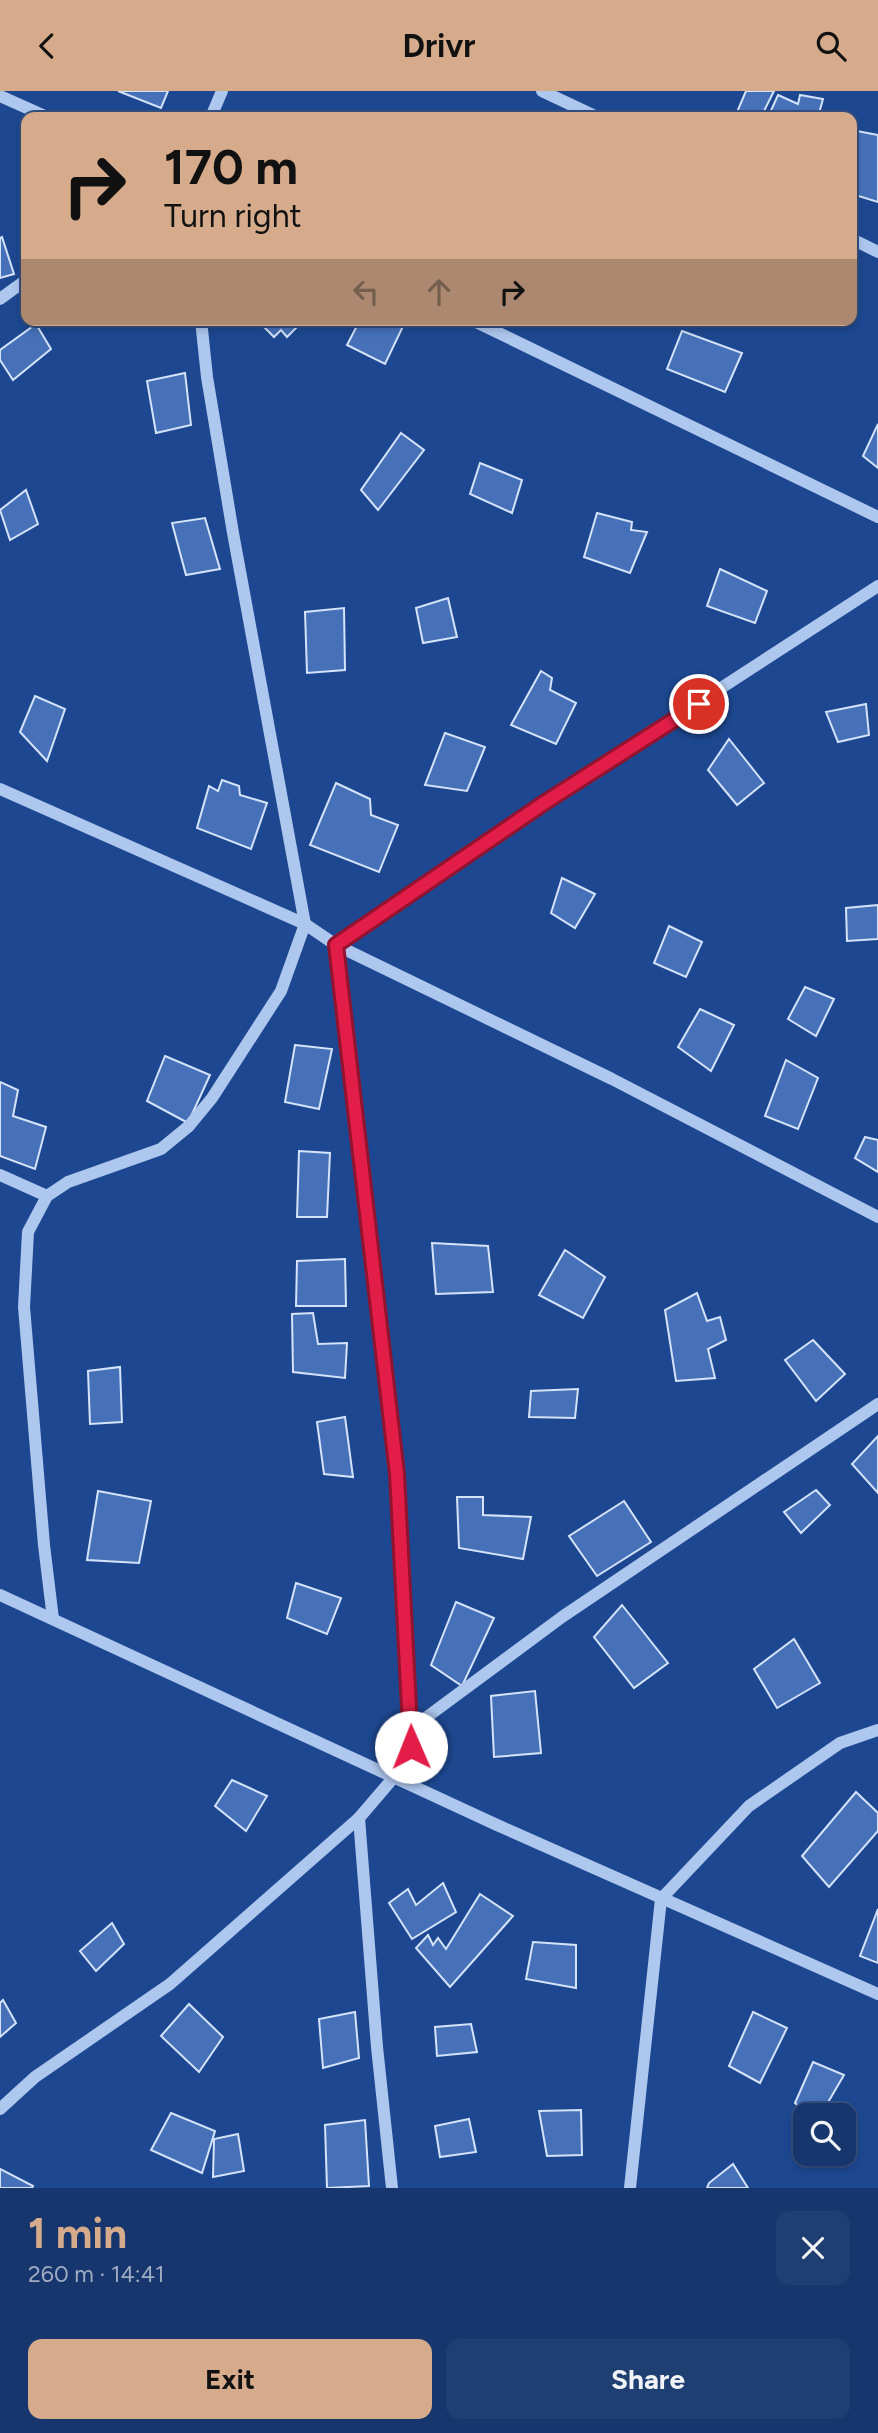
<!DOCTYPE html>
<meta charset="utf-8">
<style>
:root{--surface:#16366d;--page:#1f3e72;--text:#f1f3f6;--muted:#9eabc2;--line:#355080;--accent:#d6ab8b}
body{margin:0;font-family:Figtree,sans-serif;background:var(--page);color:var(--text);height:100vh;display:flex;flex-direction:column;font-size:26px;white-space:nowrap}
*{box-sizing:border-box;margin:0}
p{font-size:23px;color:var(--muted)}
.icon{flex:none;width:38px;height:38px;fill:none;stroke:currentColor;stroke-width:2;stroke-linecap:round;stroke-linejoin:round}
.map{position:relative;height:2097px;overflow:hidden}
.drawer{display:flex;flex-direction:column;background:var(--surface);flex:1}
.drawer>*{flex:none}
.banner{position:absolute;left:21px;top:21px;width:836px;height:214px;border-radius:14px;box-shadow:0 4px 10px #0003,0 0 0 2px var(--line);background:#d6ab8b;color:#111;overflow:hidden}
.tools{position:absolute;left:793px;top:2012px;display:grid;gap:14px}
.tools a{display:grid;place-items:center;width:63px;height:63px;border-radius:14px;background:var(--surface);box-shadow:0 4px 10px #0003,0 0 0 2px var(--line);font-size:35px}
.pin{position:absolute;display:grid;place-items:center;width:60px;height:60px;color:#fff;margin:-30px;border:4px solid #fff;border-radius:50%;box-shadow:0 2px 7px #0007}
.me{position:absolute;width:77px;margin:-38px;rotate:359deg;stroke-linejoin:round;filter:drop-shadow(0 0 5px #0008)}
.turn{display:flex;align-items:center;gap:24px;height:147px;padding:0 28px;font-size:32px}
.turn .icon{width:91px;height:91px;stroke-width:2.5}
.turn b{display:block;font-size:49px;line-height:60px}
.lanes{display:flex;align-items:center;height:66px;padding:0 28px;background:#0003;justify-content:center;gap:35px;direction:ltr}
.lanes .off{opacity:.35}
.round{display:grid;place-items:center;flex:none;width:74px;height:74px;border-radius:14px;background:var(--page)}
.summary{display:flex;align-items:center;justify-content:space-between;height:119px;padding:0 28px}
h1{font-size:42px;font-weight:700;line-height:52px;color:var(--accent)}
.button{display:flex;gap:14px;margin-top:auto;padding:14px 28px}
.button a{flex:1;height:80px;border-radius:14px;background:var(--accent);color:#111;font-size:28px;font-weight:700;line-height:80px;text-align:center}
.button a+a{background:var(--page);color:var(--text)}
header{display:flex;justify-content:space-between;align-items:center;height:91px;padding:0 28px;background:var(--accent);color:#111;font-size:32px;font-weight:700}
.map>svg:first-child{display:block}
.building{fill:#4671b9;stroke:#d4e3fa;stroke-width:2}
.lines{fill:none;stroke-linecap:round;stroke-linejoin:round}
.minor{stroke:#aec7ee;stroke-width:12}
.route-casing{stroke:#92132f;stroke-width:18}
.route{stroke:#e11d48;stroke-width:12}
</style>
<header><svg class="icon" aria-label="back" viewBox="0 0 24 24"><path d="M15 5l-7 7 7 7"/></svg>Drivr<svg class="icon" aria-label="search" viewBox="0 0 24 24"><circle cx="10" cy="10" r="6"/><path d="M15 15l6 6"/></svg></header>
<div class="map">
<svg width="878" height="2097" viewBox="0 0 878 2097">
<rect width="100%" height="100%" fill="#1d4891"/>
<g class="building">
<path d="M118 0H168L161 17Z"/>
<path d="M746 0H774L761 26H747L737 21Z"/>
<path d="M778 4 798 13 800 4 823 8 818 26H768Z"/>
<path d="M857 40 878 44V111L852 103V70Z"/>
<path d="M2 146 14 183 0 187V147Z"/>
<path d="M268 229H304L287 246 281 239 274 246 263 235Z"/>
<path d="M360 229H406L385 273 347 254Z"/>
<path d="M36 233 51 258 13 289 0 269V259Z"/>
<path d="M682 240 742 262 725 301 667 278Z"/>
<path d="M185 282 191 334 156 342 147 290Z"/>
<path d="M878 333V377L863 365Z"/>
<path d="M401 342 424 359 378 419 361 399Z"/>
<path d="M480 372 522 389 512 422 470 403Z"/>
<path d="M26 399 38 433 10 449 0 419Z"/>
<path d="M597 422 632 431 631 439 647 441 630 482 584 466Z"/>
<path d="M205 427 220 478 186 484 172 432Z"/>
<path d="M720 478 767 500 755 532 707 515Z"/>
<path d="M448 507 457 546 423 552 416 517Z"/>
<path d="M344 517 345 579 307 582 305 521Z"/>
<path d="M541 580 552 587 550 599 576 612 556 653 511 634Z"/>
<path d="M35 605 65 618 47 670 20 641Z"/>
<path d="M866 613 869 644 838 651 826 621Z"/>
<path d="M445 642 485 656 467 700 425 694Z"/>
<path d="M729 648 764 692 737 714 708 679Z"/>
<path d="M222 689 239 695 240 704 267 712 251 758 197 737 209 695 218 700Z"/>
<path d="M336 692 370 708 371 724 398 734 379 781 310 754Z"/>
<path d="M562 787 595 803 575 837 551 822Z"/>
<path d="M878 814V848L847 850 846 817Z"/>
<path d="M669 835 702 851 686 886 654 872Z"/>
<path d="M805 896 834 908 816 945 788 928Z"/>
<path d="M700 918 734 934 711 980 678 956Z"/>
<path d="M295 954 332 958 319 1018 285 1011Z"/>
<path d="M165 965 210 984 188 1032 147 1010Z"/>
<path d="M786 969 818 987 798 1038 765 1025Z"/>
<path d="M0 991 18 999 13 1025 46 1036 35 1078 0 1065Z"/>
<path d="M865 1046 878 1049V1081L855 1067Z"/>
<path d="M299 1060 330 1062 327 1126H297Z"/>
<path d="M432 1152 488 1155 493 1201 436 1203Z"/>
<path d="M565 1159 605 1186 583 1227 539 1204Z"/>
<path d="M345 1168 346 1215H296L297 1170Z"/>
<path d="M697 1202 707 1230 720 1226 726 1249 708 1258 715 1287 676 1290 665 1219Z"/>
<path d="M313 1222 318 1253 347 1252 345 1287 293 1281 292 1223Z"/>
<path d="M813 1249 845 1283 816 1310 785 1269Z"/>
<path d="M120 1276 122 1331 90 1333 88 1280Z"/>
<path d="M578 1298 575 1327 529 1326 531 1300Z"/>
<path d="M345 1326 353 1386 324 1383 317 1331Z"/>
<path d="M878 1345V1402L852 1373Z"/>
<path d="M816 1399 830 1414 801 1442 784 1421Z"/>
<path d="M98 1400 151 1410 139 1472 87 1469Z"/>
<path d="M457 1406H483V1424L531 1426 523 1468 459 1457Z"/>
<path d="M624 1410 651 1451 597 1485 569 1445Z"/>
<path d="M296 1492 341 1507 327 1543 287 1527Z"/>
<path d="M456 1511 494 1527 462 1595 431 1574Z"/>
<path d="M622 1514 668 1572 634 1597 594 1546Z"/>
<path d="M794 1548 820 1592 777 1617 754 1578Z"/>
<path d="M535 1600 541 1662 494 1666 491 1605Z"/>
<path d="M232 1689 267 1705 246 1740 215 1715Z"/>
<path d="M856 1701 878 1722V1740L829 1796 802 1765Z"/>
<path d="M443 1792 456 1821 412 1848 389 1812 408 1798 416 1814Z"/>
<path d="M480 1803 513 1825 450 1896 416 1857 428 1844 433 1854 438 1847 446 1858Z"/>
<path d="M878 1818V1872L860 1865Z"/>
<path d="M112 1832 124 1853 96 1880 80 1860Z"/>
<path d="M533 1851 576 1854V1897L526 1888Z"/>
<path d="M3 1909 16 1932 0 1946V1912Z"/>
<path d="M189 1913 223 1946 199 1981 161 1945Z"/>
<path d="M355 1921 359 1967 323 1977 319 1928Z"/>
<path d="M753 1921 787 1937 760 1992 729 1975Z"/>
<path d="M471 1933 477 1961 437 1965 435 1936Z"/>
<path d="M813 1971 844 1984 820 2025H810L795 2012Z"/>
<path d="M581 2019 582 2064 547 2065 539 2020Z"/>
<path d="M171 2022 215 2040 202 2082 151 2059Z"/>
<path d="M469 2028 476 2061 440 2066 435 2035Z"/>
<path d="M365 2029 369 2095 327 2097 325 2034Z"/>
<path d="M238 2043 244 2080 213 2086 214 2048Z"/>
<path d="M733 2073 748 2097H707L709 2092Z"/>
<path d="M0 2078 33 2095 32 2097H0Z"/>
</g>
<g class="lines">
<g class="minor">
<path d="M542 0 597 26"/>
<path d="M0 5 47 26"/>
<path d="M211 26 222 0"/>
<path d="M852 148 878 161"/>
<path d="M0 208 26 189"/>
<path d="M472 229 878 426"/>
<path d="M0 698 305 833 336 854 612 988 878 1126"/>
<path d="M0 1084 47 1105"/>
<path d="M0 1504 497 1734 878 1903"/>
<path d="M53 1528 44 1454 24 1216 28 1141 47 1105 68 1091 161 1058 189 1035 212 1007 281 900 305 833 233 442 207 286 201 229"/>
<path d="M412 1637 562 1526 878 1313"/>
<path d="M410 1693 412 1637 397 1383 336 854 544 712 878 495"/>
<path d="M0 2018 35 1986 170 1893 359 1727"/>
<path d="M392 2097 377 1956 359 1727 394 1686"/>
<path d="M630 2097 661 1808 749 1715 840 1652 878 1639"/>
</g>
</g>
<g class="lines">
<g class="route-casing">
<path id="route" d="M411 1656 397 1383 336 854 544 712 699 613"/>
</g>
<use href="#route" class="route"/>
</g>
</svg>
<div class="tools">
<a><svg class="icon" aria-label="search" viewBox="0 0 24 24"><circle cx="10" cy="10" r="6"/><path d="M15 15l6 6"/></svg></a>
</div>
<div class="pin" style="left:699px;top:613px;background:#d93025"><svg class="icon" aria-label="arrive" viewBox="0 0 24 24"><path d="M6 21V4h12l-3 4 3 4H6"/></svg></div>
<svg class="me" style="left:411px;top:1656px" viewBox="-20 -20 40 40"><circle r="19" fill="#fff"/><path d="M0-13L10 11 0 6-10 11z" fill="#e11d48"/></svg>
<div class="banner">
<div class="turn"><svg class="icon" aria-label="right" viewBox="0 0 24 24"><path d="M7 20v-9h11M14 6l5 5-5 5"/></svg><div><b>170 m</b>Turn right</div></div>
<div class="lanes"><svg class="icon off" aria-label="left" viewBox="0 0 24 24"><path d="M17 20v-9H6M10 6l-5 5 5 5"/></svg><svg class="icon off" aria-label="ahead" viewBox="0 0 24 24"><path d="M12 20V5M6 11l6-6 6 6"/></svg><svg class="icon" aria-label="right" viewBox="0 0 24 24"><path d="M7 20v-9h11M14 6l5 5-5 5"/></svg></div>
</div>
</div>
<section class="drawer">
<div class="summary"><div><h1>1 min</h1><p>260 m · 14:41</p></div><a class="round"><svg class="icon" aria-label="close" viewBox="0 0 24 24"><path d="M6 6l12 12M18 6L6 18"/></svg></a></div>
<div class="button"><a>Exit</a><a>Share</a></div>
</section>
